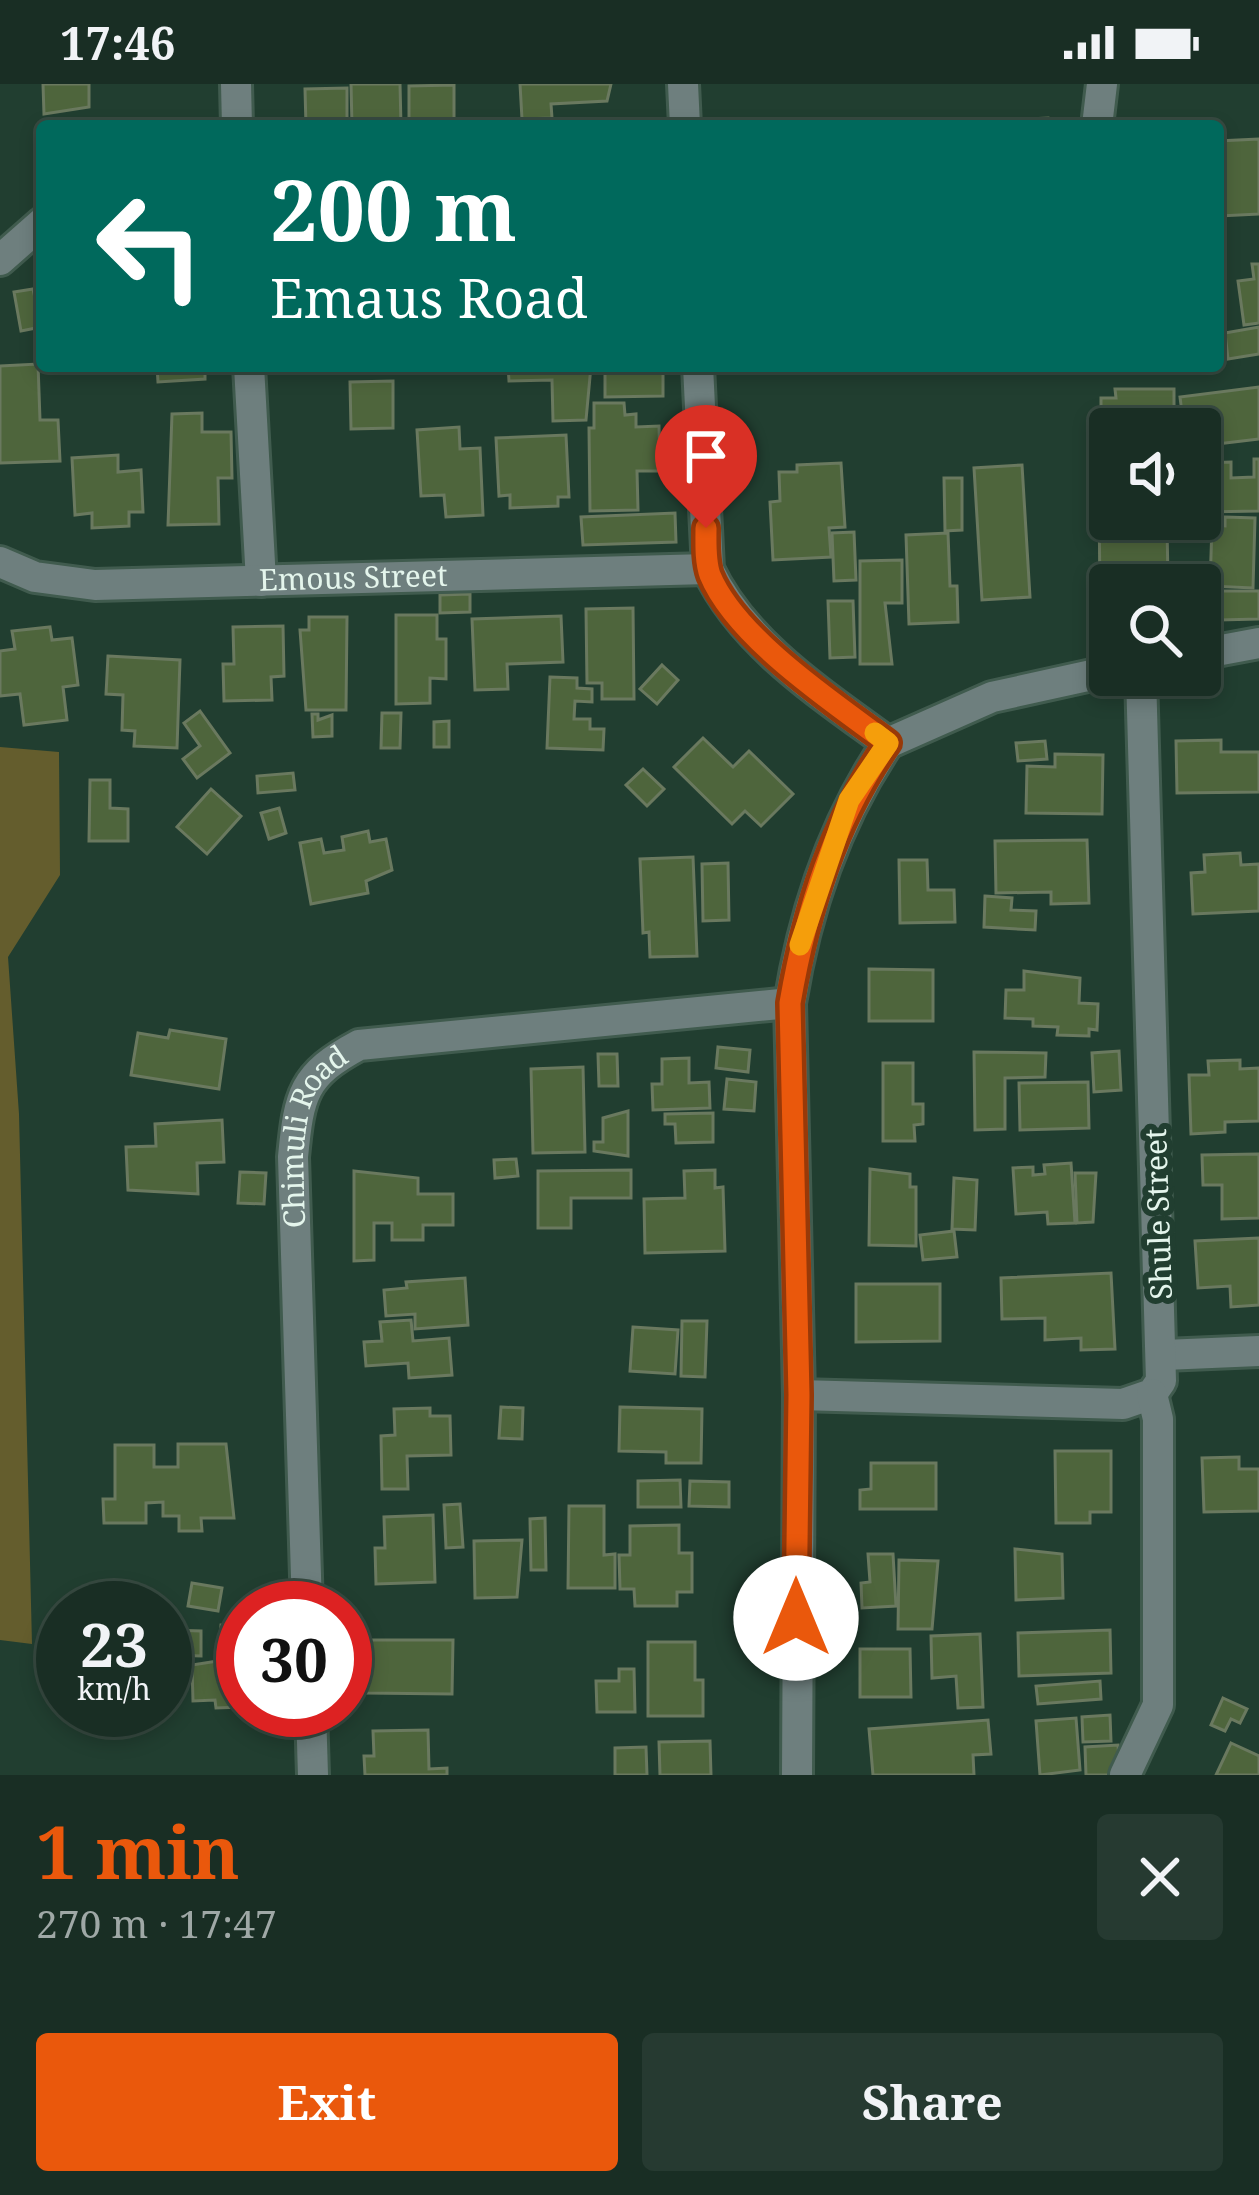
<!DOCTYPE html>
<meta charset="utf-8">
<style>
:root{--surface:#192e24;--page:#263a31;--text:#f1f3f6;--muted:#9fa8a6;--line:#374a41;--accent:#ea580c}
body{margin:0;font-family:"Noto Serif",serif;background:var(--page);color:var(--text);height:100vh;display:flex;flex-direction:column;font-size:45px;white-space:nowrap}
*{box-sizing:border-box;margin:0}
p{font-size:39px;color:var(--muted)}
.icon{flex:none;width:66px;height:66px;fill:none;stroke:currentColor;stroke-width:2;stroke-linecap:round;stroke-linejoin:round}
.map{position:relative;height:1691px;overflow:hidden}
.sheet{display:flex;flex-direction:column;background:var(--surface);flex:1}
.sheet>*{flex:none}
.top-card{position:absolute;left:36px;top:36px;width:1188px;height:252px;border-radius:12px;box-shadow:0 6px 18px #0003,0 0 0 3px var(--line);background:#00695c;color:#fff;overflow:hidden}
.tools{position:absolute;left:1089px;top:324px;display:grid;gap:24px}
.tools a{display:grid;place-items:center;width:132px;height:132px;border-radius:12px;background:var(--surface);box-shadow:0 6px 18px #0003,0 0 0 3px var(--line);font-size:60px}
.speed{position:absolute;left:36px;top:1497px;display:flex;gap:24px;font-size:60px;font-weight:700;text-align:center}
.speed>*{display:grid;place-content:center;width:156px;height:156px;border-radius:50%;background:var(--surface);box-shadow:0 6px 18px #0003,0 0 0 3px var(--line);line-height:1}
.speed small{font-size:30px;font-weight:400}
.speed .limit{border:18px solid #d22;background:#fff;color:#111}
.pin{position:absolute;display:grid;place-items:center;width:102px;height:102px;color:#fff;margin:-123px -51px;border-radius:50% 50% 50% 0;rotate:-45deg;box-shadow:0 0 12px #0007}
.pin .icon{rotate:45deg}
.me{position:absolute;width:132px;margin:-66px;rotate:0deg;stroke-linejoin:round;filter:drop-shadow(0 0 9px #0008)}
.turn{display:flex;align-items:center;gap:42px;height:252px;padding:0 36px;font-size:54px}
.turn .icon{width:156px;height:156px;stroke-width:2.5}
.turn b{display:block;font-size:84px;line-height:102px}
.round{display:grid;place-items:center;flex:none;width:126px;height:126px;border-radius:12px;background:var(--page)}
.summary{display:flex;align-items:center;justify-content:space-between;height:204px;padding:0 36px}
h1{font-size:72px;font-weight:700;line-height:90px;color:var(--accent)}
.action{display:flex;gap:24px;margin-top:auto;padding:24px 36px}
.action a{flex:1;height:138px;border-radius:12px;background:var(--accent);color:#fff;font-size:48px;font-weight:700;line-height:138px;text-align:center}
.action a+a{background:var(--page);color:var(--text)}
.status{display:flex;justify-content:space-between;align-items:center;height:84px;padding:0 60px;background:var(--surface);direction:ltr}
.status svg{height:33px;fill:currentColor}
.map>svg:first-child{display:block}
.green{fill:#645d2d}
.building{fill:#4e653c;stroke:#6a795f;stroke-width:3}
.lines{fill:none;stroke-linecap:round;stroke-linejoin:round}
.minor-casing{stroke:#405b4e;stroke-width:36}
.minor{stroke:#6e7f7e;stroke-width:30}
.route-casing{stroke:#983908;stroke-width:30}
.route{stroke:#ea580c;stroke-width:21}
.slow{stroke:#f59e0b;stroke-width:21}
.labels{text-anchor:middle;stroke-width:12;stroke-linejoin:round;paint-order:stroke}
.street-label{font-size:30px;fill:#e4f5ec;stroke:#213e30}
</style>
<div class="status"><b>17:46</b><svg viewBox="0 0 49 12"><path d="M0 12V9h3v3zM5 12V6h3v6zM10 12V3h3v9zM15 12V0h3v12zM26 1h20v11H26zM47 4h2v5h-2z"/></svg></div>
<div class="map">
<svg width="1259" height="1691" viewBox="0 0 1259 1691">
<rect width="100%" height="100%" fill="#213e30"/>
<path class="green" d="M0 663 59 668 60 791 8 873 19 1030 32 1560 0 1556Z"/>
<g class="building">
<path d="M43 0H89V23L44 30Z"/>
<path d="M351 0H400L401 42H352Z"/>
<path d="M520 0H611L607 17 551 20 552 34 522 35Z"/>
<path d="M454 1V42H409V2Z"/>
<path d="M347 4V42H306L305 5Z"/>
<path d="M1048 34 1049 42H959V38Z"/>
<path d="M1259 55V130L1220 132 1218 57Z"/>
<path d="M1252 180H1259V239L1244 241 1238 197 1254 195Z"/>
<path d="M33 205 41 243 21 247 14 208Z"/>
<path d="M1259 243V270L1228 275 1225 249Z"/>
<path d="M38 280 40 336H58L60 377 0 379V282Z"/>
<path d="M157 282H205V295L158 298Z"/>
<path d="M508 282H591L586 336 553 337 552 296 509 297Z"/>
<path d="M605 282H663V312L605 313Z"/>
<path d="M393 297V344L351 345 350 298Z"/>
<path d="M1259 303V355L1200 362V345H1184L1180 313Z"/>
<path d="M1115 305H1174V345H1101V314H1116Z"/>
<path d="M594 319H624L625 331 636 330V343L659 342 660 387H637L638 426 590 427 589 344H594Z"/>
<path d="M202 329V348H231L232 394H218L219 440 168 441 172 330Z"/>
<path d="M459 343 460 365 480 364 483 431 446 433 444 411 421 412 417 346Z"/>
<path d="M566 351 569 413H558V422L510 424V411L499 412 496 354Z"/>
<path d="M118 371V388L141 386 143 428H129V442L92 444V429L75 431 72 374Z"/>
<path d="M1254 375H1259V427L1202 428 1201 379 1231 378V394L1254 393Z"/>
<path d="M841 379 845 443 829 444 831 473 773 476 770 418 780 417 779 388H797V381Z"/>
<path d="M1022 381 1030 513 982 516 974 384Z"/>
<path d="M944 394H962V446L945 447Z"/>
<path d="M1099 410H1110V435L1167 443 1168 495H1178V501H1110V517H1100Z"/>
<path d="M675 429 676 458 583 461 581 433Z"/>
<path d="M1225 433 1255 434 1253 504 1210 502 1212 441 1225 442Z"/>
<path d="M854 448 856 496 834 497 832 449Z"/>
<path d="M948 449 950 502H957L958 538 909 540 906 451Z"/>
<path d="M902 476V519H885L892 580H860V477Z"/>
<path d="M1219 507H1259V535L1219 536Z"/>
<path d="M470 510V528L440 529V511Z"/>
<path d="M828 517H853L855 573 830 574Z"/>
<path d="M633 524 634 615H602V599H587L586 525Z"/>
<path d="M396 531H437V555H446V595L430 594V619L396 620Z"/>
<path d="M561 532 563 578 507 580 508 605 475 606 472 535Z"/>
<path d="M309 533H347L346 626H306L300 546H309Z"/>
<path d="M283 542 284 592 271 593 272 616 224 617 223 580H234L233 543Z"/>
<path d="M50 543 52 556 72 554 78 601 63 603 67 636 24 641 20 610 0 612V567L15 565 12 547Z"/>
<path d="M108 572 180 576 177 664 134 662 135 647 122 646 123 611 106 610Z"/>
<path d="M662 581 678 596 657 620 640 605Z"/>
<path d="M550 593 577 594V604L592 605V618L575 617 574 635H590V645H604L603 666 547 664Z"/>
<path d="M200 627 230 669 197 694 183 675 200 662 184 639Z"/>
<path d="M382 629H401L400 664H381Z"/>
<path d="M312 630H318V636L332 631V652L313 653Z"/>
<path d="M449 637V663H434V638Z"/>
<path d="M703 654 733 683 749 667 793 710 761 742 745 727 732 740 674 683Z"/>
<path d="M1221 656V668H1259V708L1177 709 1176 657Z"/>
<path d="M1045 657 1047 675 1018 677 1016 659Z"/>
<path d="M1055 670 1103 671 1102 730 1026 729 1027 682 1055 683Z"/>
<path d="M643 685 664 705 647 722 626 701Z"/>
<path d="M293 689 295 706 258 709 257 692Z"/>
<path d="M90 696H110V724L128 725V757H89Z"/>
<path d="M211 705 241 732 207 770 177 743Z"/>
<path d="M279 724 286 749 269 755 261 729Z"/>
<path d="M368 747 370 758 386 755 392 786 366 797 368 809 311 820 300 759 321 755 324 769 344 766 342 753Z"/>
<path d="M1087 756 1089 819 1051 820V808L996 809 995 757Z"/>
<path d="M1240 769 1241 781 1259 780V827L1193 830 1191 789 1205 788 1204 771Z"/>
<path d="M693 773 697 872 650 873 649 848 643 849 640 775Z"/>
<path d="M899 776H927L928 806H954L955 838 900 839Z"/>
<path d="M728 779 729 836 703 837 702 780Z"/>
<path d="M985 812 1012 814 1011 826 1036 827 1035 846 984 843Z"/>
<path d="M869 885 933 886V937H869Z"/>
<path d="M1024 887 1080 894 1079 919 1098 920 1097 946 1089 945V952L1057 951 1058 943 1033 942V935L1005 934 1006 906H1024Z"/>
<path d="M170 946 226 955 219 1005 131 991 138 949 168 954Z"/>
<path d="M718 963 750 966 748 988 716 984Z"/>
<path d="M1119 967 1121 1006 1094 1008 1092 969Z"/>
<path d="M974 968 1046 969 1045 993 1005 994V1045L975 1046Z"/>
<path d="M598 970H617L618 1002H599Z"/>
<path d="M689 974V999L709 998 710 1024 653 1026 652 1000H662V975Z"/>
<path d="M1240 976V985L1259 984V1037L1225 1038V1048L1191 1050 1189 991H1209L1208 977Z"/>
<path d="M883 979H913V1020H923V1040L914 1041 915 1057H883Z"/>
<path d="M583 983 585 1068 533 1069 531 985Z"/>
<path d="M727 995 756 998 754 1027 724 1025Z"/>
<path d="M1088 998 1089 1044 1020 1046 1019 999Z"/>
<path d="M628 1027V1072L594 1067V1058H603V1034Z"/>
<path d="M713 1029V1058L676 1059 675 1040H665V1030Z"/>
<path d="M222 1036 224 1078 197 1079 198 1110 128 1106 126 1063 156 1062 155 1040Z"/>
<path d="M1259 1070V1134L1222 1135V1101H1203L1202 1071Z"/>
<path d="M516 1075 518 1092 495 1094 494 1076Z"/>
<path d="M1071 1079 1075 1139 1048 1140 1047 1128 1016 1130 1013 1084 1033 1083V1091L1045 1090 1044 1081Z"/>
<path d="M870 1085 910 1090V1103H916V1162L869 1161Z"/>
<path d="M631 1086V1114H571V1144H538V1087Z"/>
<path d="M715 1086V1104L723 1103 725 1167 645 1169 644 1115 685 1114 684 1087Z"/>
<path d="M354 1087 418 1094V1110H453V1141H423V1156H392V1139H374V1176L354 1177Z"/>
<path d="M240 1088 266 1089 264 1120 238 1119Z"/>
<path d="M1075 1089H1096L1093 1138 1077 1139Z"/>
<path d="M954 1094 977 1096 975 1146 952 1145Z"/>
<path d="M954 1147 957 1173 923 1176 920 1151Z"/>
<path d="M1259 1154V1221L1231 1223 1230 1202 1198 1204 1195 1157Z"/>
<path d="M1111 1189 1115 1265 1081 1266V1254L1045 1256V1234L1002 1235 1001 1194Z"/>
<path d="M465 1194 468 1241 415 1245V1230L386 1232 384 1206 407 1204 406 1198Z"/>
<path d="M856 1200H940V1257L856 1258Z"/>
<path d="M411 1236 413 1257 449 1254 452 1291 409 1294 408 1279 366 1282 364 1258 382 1257 380 1238Z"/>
<path d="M682 1237H707L705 1293 681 1292Z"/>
<path d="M633 1243 678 1246 675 1290 630 1287Z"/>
<path d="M501 1323 523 1324 522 1355 499 1354Z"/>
<path d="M620 1323 702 1325 701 1379H666V1368L619 1367Z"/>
<path d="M430 1324V1332H450L451 1371 407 1372 408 1405H382L381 1352 395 1351 394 1325Z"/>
<path d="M178 1360H226L234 1434H201L202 1447H179V1432H163V1418L146 1419V1439H104L103 1415H115V1361H154V1383H178Z"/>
<path d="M1055 1367H1111V1428H1090V1439H1056Z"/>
<path d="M1239 1373V1385H1259V1427L1204 1428 1202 1374Z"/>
<path d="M871 1379H936V1425H860V1406L871 1405Z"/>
<path d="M680 1396 681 1423H638V1397Z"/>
<path d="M690 1397 729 1398V1423L689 1422Z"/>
<path d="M460 1420 463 1463 446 1464 444 1421Z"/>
<path d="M569 1422H604V1471L615 1470V1504H568Z"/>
<path d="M433 1431 435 1498 376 1500 375 1464H385L384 1433Z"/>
<path d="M545 1434 546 1486H531L530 1435Z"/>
<path d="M679 1441V1469H692V1508H677V1522H635L634 1505H620L619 1471H630V1442Z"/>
<path d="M522 1456 517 1513 475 1514 474 1457Z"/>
<path d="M1015 1465 1062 1470 1063 1514 1016 1516Z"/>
<path d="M868 1470H893L896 1522 862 1524 861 1499 870 1498Z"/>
<path d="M899 1476 938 1477 932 1545H898Z"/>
<path d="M192 1499 222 1504 218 1527 188 1522Z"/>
<path d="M221 1541 243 1542V1564L219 1562Z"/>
<path d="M170 1546 201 1547V1572L169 1571Z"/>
<path d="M1110 1546 1111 1589 1019 1592 1018 1549Z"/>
<path d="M980 1550 983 1623 958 1624 956 1592 932 1594 931 1552Z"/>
<path d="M366 1556H453L452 1610 366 1609Z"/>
<path d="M648 1558H695V1596H703V1632H648Z"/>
<path d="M860 1565H910L911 1613H860Z"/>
<path d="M243 1573V1623L216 1624 215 1616 193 1617 192 1581Z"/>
<path d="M619 1585H634L635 1628H597L596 1597H619Z"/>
<path d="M1100 1597 1101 1615 1038 1620 1036 1602Z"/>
<path d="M1223 1614 1247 1625 1240 1639 1231 1635 1225 1647 1211 1641Z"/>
<path d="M1110 1631 1111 1657 1083 1658 1082 1633Z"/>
<path d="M1076 1634 1080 1686 1040 1691 1036 1637Z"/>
<path d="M988 1636 991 1670 973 1671 974 1691H873L869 1645Z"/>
<path d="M428 1646 429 1685 447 1684V1691H365L364 1672H374L373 1647Z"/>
<path d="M710 1657 711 1691H660L659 1658Z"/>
<path d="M1231 1659 1259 1672V1691H1216Z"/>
<path d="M1118 1661 1120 1691H1086L1085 1663Z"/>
<path d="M646 1663 647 1691H615V1664Z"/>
</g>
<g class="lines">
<g class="minor-casing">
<g id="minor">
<path d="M236 0 237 42"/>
<path d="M683 0 685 42"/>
<path d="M1097 42 1102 0"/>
<path d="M0 176 42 139"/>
<path d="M249 282 261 497"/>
<path d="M698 282 708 485C743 560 823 611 888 659"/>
<path id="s1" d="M0 478 35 493 95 501 708 485"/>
<path d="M1200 570 1259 559"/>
<path d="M888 659 992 613 1110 587"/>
<path d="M1164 1271 1259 1267"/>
<path d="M799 1311 1123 1320 1152 1310 1161 1297 1141 591"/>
<path id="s2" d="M307 1524 293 1073C299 1010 303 991 359 961L790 919"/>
<path d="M311 1626 313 1691"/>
<path d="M797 1691 799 1311 790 919C805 826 835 737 888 659"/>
<path d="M1125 1691 1158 1621V1335L1152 1310"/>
</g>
</g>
<use href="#minor" class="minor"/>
</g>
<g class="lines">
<g class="route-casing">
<path id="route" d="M706 444C706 459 705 477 710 491 736 554 834 619 888 659 834 736 806 826 790 919L799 1311 796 1534"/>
</g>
<use href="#route" class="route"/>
<path class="slow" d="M800 861 849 716 888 659 875 649"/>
</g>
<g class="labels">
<g class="street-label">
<text dy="10" stroke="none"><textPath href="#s1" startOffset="357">Emous Street</textPath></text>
<text dy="10" stroke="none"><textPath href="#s2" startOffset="477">Chimuli Road</textPath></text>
<text transform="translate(1159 1130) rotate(-92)" y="10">Shule Street</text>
</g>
</g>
</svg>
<div class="tools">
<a><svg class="icon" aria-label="sound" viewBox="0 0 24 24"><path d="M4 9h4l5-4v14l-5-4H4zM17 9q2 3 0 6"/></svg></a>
<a><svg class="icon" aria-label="search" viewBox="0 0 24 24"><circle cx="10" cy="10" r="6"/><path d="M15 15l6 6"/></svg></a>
</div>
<div class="speed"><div>23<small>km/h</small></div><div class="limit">30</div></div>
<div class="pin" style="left:706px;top:444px;background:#d93025"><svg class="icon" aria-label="arrive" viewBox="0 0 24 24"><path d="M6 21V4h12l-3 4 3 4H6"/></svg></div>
<svg class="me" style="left:796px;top:1534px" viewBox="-20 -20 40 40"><circle r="19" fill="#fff"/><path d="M0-13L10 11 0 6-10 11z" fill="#ea580c"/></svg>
<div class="top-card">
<div class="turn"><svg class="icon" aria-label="left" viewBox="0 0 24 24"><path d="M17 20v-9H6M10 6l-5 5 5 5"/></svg><div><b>200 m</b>Emaus Road</div></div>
</div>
</div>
<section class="sheet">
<div class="summary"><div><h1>1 min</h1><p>270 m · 17:47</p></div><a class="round"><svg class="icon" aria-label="close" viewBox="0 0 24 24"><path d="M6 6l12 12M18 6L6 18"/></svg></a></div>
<div class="action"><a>Exit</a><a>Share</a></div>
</section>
